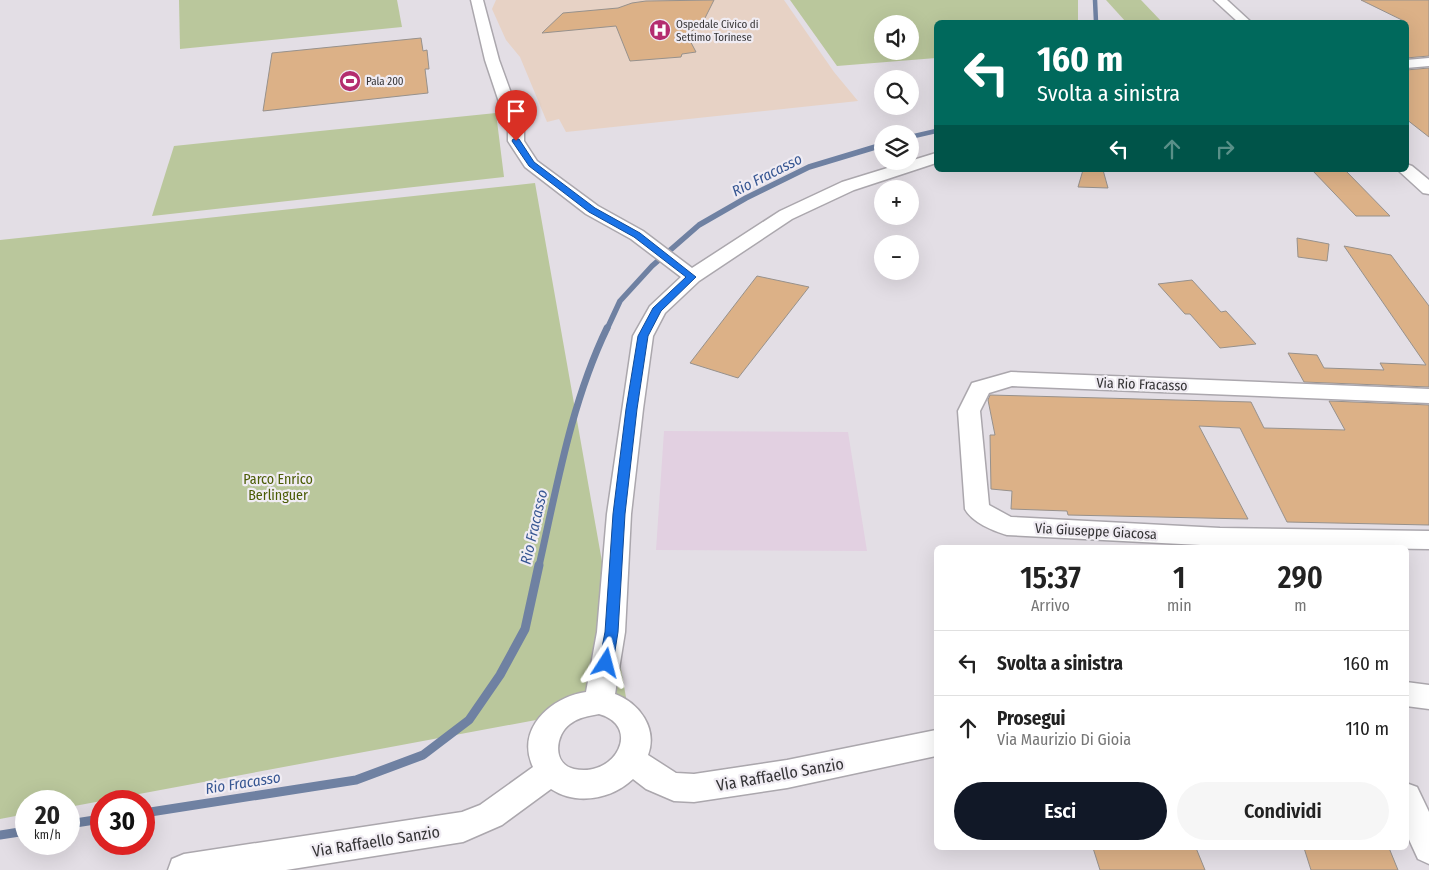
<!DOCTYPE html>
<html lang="it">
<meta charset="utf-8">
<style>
:root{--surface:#fff;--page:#f6f6f6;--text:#222;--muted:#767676;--line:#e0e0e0;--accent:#111827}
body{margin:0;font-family:"Fira Sans Condensed",sans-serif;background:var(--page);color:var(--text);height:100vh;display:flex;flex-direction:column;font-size:19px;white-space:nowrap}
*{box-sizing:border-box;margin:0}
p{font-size:16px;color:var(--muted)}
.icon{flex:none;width:28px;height:28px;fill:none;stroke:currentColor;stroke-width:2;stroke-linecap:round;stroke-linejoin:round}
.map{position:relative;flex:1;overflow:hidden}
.side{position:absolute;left:934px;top:545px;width:475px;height:305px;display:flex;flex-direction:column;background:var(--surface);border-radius:8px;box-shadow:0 5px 20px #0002}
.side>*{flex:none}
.guide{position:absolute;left:934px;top:20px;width:475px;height:152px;border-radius:8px;box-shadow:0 5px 20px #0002;background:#00695c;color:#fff;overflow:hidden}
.fabs{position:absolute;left:874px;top:15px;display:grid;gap:10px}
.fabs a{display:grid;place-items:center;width:45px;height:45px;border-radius:50%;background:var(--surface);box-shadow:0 5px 20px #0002;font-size:25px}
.speed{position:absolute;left:15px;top:790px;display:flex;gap:10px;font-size:25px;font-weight:700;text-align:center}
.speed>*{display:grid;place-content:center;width:65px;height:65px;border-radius:50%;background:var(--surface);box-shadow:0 5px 20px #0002;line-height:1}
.speed small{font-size:12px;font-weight:400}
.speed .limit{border:8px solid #d22;background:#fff;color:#111}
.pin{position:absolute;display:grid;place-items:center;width:42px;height:42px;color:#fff;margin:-51px -21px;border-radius:50% 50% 50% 0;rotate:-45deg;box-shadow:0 0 5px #0007}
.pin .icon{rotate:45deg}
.me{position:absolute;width:55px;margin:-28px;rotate:9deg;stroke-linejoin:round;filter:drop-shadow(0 0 4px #0008)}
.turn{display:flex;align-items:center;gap:18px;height:105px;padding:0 20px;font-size:22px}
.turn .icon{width:65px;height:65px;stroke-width:2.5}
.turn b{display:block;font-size:35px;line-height:42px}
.lanes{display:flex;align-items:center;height:48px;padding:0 20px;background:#0003;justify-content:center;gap:25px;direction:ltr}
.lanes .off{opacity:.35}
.eta{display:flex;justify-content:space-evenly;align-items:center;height:85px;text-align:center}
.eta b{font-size:30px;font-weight:600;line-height:35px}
.cta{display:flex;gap:10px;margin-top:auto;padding:10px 20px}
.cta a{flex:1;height:58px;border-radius:30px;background:var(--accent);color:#fff;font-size:20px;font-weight:600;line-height:58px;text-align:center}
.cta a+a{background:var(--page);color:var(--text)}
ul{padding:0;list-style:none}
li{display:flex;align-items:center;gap:15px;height:65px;padding:0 20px;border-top:1px solid var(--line)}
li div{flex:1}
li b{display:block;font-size:19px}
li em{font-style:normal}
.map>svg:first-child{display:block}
.commercial{fill:#e2d0e1}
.medical{fill:#e7d2c5}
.green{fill:#bac79c;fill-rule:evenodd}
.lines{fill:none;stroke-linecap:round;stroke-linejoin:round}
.stream-far3{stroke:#6f81a2;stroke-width:4.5}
.stream-far2{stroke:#6f81a2;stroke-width:5.5}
.stream-far1{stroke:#6f81a2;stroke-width:7}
.stream{stroke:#6f81a2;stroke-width:9}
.building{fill:#dcb187;stroke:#97918c}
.minor-casing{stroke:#aba7ad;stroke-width:3}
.minor{fill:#fff;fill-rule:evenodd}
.route{fill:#1a73e8;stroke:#114b97}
.labels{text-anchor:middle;stroke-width:4.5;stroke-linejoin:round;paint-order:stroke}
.far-poi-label{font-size:11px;fill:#343335;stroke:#f0ecf3;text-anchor:start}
.street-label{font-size:14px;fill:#343335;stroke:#f0ecf3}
.park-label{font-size:14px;fill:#4b5c05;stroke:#f0ecf3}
.water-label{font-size:15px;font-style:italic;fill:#365692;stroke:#f0ecf3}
.near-street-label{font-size:16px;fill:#343335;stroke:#f0ecf3}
</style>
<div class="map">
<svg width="1429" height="870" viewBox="0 0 1429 870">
<rect width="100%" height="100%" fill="#e3dee5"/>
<path class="commercial" d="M664 431 848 432 867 551 656 550Z"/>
<path class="medical" d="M496 0H784L834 72 858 101 566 132 559 119 547 122 520 57 506 40 492 9Z"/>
<g class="green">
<path d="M179 0H397L402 27 180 49Z"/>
<path d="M790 0H1078V22H936V58L837 66ZM882 24H910V51H882Z"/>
<path d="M1106 0H1141L1162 22H1126Z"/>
<path d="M496 113 504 177 152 216 174 146Z"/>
<path d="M535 183 627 703 69 807V801H26V814L0 819V240Z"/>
</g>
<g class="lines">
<g class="stream-far3">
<path d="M1095 0 1096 22"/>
<path d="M910 137 936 131"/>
</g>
<path class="stream-far2" d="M607 329 620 301 652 266 699 225 746 198 809 167 882 145"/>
<path class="stream-far1" d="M539 566C557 486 571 403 607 328"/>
<g class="stream">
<path d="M144 813 356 780 423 755 469 720 500 675 525 629 539 565"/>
<path d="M69 824 101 819"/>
<path d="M0 835 26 831"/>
</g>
</g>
<g class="building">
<path d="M714 0 703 22 687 35 696 52 682 54 681 57 630 61 616 26 542 33 563 13 618 8 632 3 646 1Z"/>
<path d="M1361 0H1429V56L1406 58V22Z"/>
<path d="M421 38 423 51 427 50 429 69H425L428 93 263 111 272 53Z"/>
<path d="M1429 68V137L1406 119V70Z"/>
<path d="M1083 170H1103L1108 188 1078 187Z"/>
<path d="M1312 170H1345L1390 216H1356Z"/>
<path d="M1297 238 1329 244 1327 261 1298 257Z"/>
<path d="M1344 246 1391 255 1429 306V387L1304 382 1288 353 1317 355 1324 368 1384 370 1380 363 1426 365Z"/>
<path d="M757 276 809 287 738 378 690 363Z"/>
<path d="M1192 280 1221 312 1226 311 1256 344 1220 348 1190 314H1185L1158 284Z"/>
<path d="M990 395 1251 402 1264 428 1345 430 1329 401 1429 405V525L1287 522 1240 428 1199 426 1248 519 1068 515 1067 511 1011 509 1012 491 991 489 990 435H995L988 400Z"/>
<path d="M1093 848H1196L1205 870H1100Z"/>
<path d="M1304 848H1389L1398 870H1311Z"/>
</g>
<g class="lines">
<g class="minor-casing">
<g id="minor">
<path d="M471 0H483L499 60 524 129V141L537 161 598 206 643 231 692 268 780 211 842 182 936 153V163L854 190 792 219 699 281 665 313 653 336 643 409 631 514 625 632 615 694C639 703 658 728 648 755L676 773 694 774 787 760 936 730V756L787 788 694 802 674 801 646 789 633 779C612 799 577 806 551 789L502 825 463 842 286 870H168L172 859 184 854 462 812 480 805 533 767C515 729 551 697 586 692L597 632 607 514 633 336 650 306 681 277 631 239 586 214 525 167 508 141V129L485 60ZM599 714C642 726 616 778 574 769 552 764 555 735 570 724 579 717 589 716 599 714Z"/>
<path d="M1214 0H1227L1251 22H1238Z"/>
<path d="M1429 58V66L1406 68V60Z"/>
<path d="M1406 164 1412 166 1429 180V194L1423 193 1400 172 1399 170H1406Z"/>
<path d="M1011 372 1429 389V403L1012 386 989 393 980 411 989 505 1011 517 1220 528 1429 531V549L1220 546 1007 535C993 531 972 522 965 509L958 411 972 383Z"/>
<path d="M1406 682 1429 685V709L1406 706Z"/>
<path d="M1406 783 1417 787 1429 812V864L1418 859 1406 833Z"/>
</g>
</g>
<use href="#minor" class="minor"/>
</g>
<path class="route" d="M513 139H519L534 162 595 208 640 233 696 277 661 311 648 336 637 409 625 514 618 632 613 663 611 667 606 669 601 667 599 663 605 632 613 514 626 409 638 336 653 308 686 277 634 237 589 212 529 166 512 141Z"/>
<defs>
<g id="hospital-disc" transform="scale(1.125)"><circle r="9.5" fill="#b42d6f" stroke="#f0ecf3"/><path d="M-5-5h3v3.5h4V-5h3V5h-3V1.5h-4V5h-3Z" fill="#fff"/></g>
<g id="stadium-disc" transform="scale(1.125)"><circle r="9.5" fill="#b42d6f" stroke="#f0ecf3"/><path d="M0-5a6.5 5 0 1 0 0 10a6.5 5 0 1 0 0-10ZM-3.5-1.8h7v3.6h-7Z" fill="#fff"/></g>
</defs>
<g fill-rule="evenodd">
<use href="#hospital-disc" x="660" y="30"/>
<use href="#stadium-disc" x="350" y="81"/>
</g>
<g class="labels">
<g class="far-poi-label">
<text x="676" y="28">Ospedale Civico di<tspan x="676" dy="13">Settimo Torinese</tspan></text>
<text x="366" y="85">Pala 200</text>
</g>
<g class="street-label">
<text transform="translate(1142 384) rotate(2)" y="5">Via Rio Fracasso</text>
<text transform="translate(1096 531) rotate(3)" y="5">Via Giuseppe Giacosa</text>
</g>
<g class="park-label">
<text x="278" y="484">Parco Enrico<tspan x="278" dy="16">Berlinguer</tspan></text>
</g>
<g class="water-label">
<text transform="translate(767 175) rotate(-27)" y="5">Rio Fracasso</text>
<text transform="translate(534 527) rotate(-77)" y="5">Rio Fracasso</text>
<text transform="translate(243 783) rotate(-9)" y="5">Rio Fracasso</text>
</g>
<g class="near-street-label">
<text transform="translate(780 774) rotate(-10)" y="6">Via Raffaello Sanzio</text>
<text transform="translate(376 841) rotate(-9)" y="6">Via Raffaello Sanzio</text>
</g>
</g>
</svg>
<div class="fabs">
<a><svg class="icon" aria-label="sound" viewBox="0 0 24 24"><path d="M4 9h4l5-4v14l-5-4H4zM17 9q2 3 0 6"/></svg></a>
<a><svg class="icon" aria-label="search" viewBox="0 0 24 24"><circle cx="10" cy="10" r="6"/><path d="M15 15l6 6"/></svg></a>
<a><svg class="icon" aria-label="layers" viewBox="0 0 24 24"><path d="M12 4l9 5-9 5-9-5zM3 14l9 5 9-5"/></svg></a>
<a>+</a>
<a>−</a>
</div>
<div class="speed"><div>20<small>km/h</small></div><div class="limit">30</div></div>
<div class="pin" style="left:516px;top:141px;background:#d93025"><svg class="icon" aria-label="arrive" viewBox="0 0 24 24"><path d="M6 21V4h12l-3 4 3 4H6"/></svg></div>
<svg class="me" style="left:606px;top:663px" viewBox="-20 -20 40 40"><path d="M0-17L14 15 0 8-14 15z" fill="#1a73e8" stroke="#fff" stroke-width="4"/></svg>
<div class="guide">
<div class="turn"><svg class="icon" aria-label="left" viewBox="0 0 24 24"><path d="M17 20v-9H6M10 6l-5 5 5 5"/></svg><div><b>160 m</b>Svolta a sinistra</div></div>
<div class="lanes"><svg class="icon" aria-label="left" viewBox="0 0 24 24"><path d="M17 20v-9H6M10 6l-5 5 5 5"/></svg><svg class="icon off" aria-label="ahead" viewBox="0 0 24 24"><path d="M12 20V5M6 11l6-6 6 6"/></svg><svg class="icon off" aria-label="right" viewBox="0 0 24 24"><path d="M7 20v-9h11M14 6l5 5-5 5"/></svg></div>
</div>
<section class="side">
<div class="eta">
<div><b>15:37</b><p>Arrivo</p></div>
<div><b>1</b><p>min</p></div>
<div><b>290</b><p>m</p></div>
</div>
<ul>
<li><svg class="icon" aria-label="left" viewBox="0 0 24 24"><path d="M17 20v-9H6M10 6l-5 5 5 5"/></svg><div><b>Svolta a sinistra</b></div><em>160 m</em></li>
<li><svg class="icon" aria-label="ahead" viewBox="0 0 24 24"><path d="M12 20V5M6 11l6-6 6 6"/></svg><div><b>Prosegui</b><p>Via Maurizio Di Gioia</p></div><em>110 m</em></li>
</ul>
<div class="cta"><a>Esci</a><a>Condividi</a></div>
</section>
</div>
